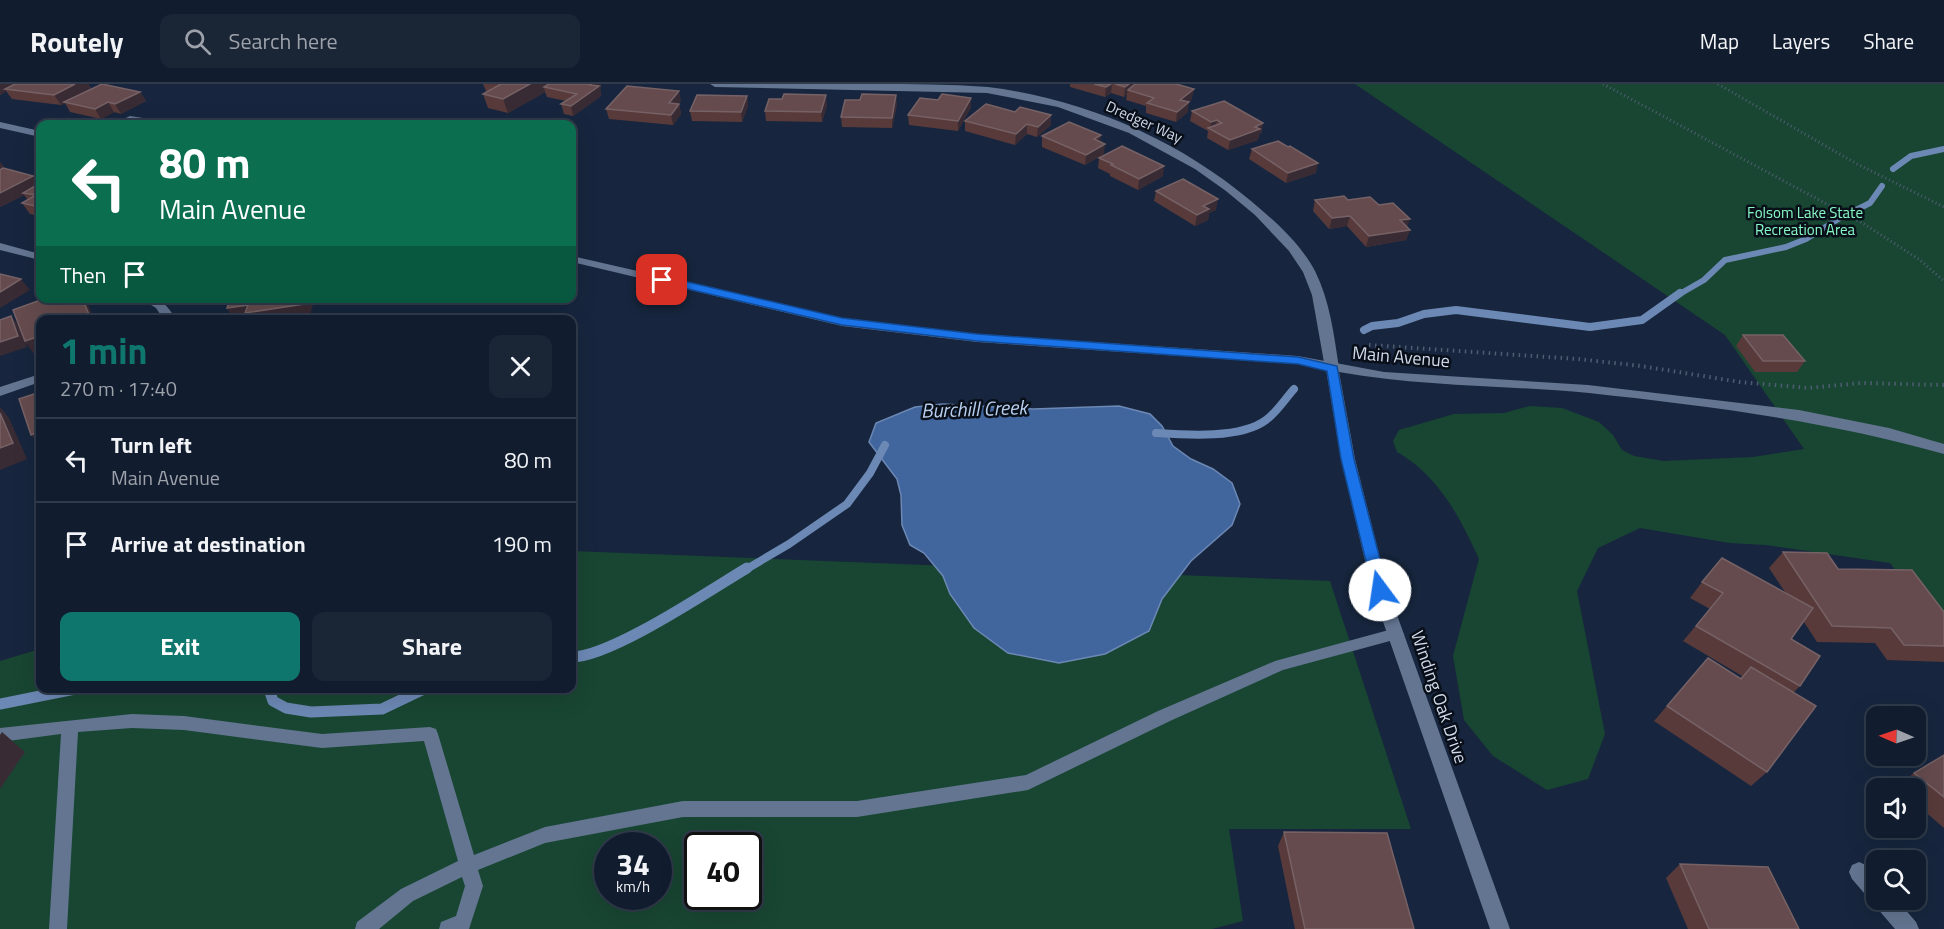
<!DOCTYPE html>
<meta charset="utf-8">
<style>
:root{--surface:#111c2e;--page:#1a2536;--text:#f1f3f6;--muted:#9ca1aa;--line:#303a4a;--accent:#0f766e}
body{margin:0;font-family:"Titillium Web",sans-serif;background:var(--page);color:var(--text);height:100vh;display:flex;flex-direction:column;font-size:22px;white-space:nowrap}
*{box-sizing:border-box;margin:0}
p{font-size:20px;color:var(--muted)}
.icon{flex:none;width:33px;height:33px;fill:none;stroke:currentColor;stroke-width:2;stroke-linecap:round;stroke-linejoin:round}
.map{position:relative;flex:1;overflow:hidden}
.panel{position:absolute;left:36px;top:231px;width:540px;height:378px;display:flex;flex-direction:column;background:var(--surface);border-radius:12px;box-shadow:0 6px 24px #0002,0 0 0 2px var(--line)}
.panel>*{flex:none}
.top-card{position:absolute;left:36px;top:36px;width:540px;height:183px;border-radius:12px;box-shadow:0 6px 24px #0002,0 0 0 2px var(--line);background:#0b6e4f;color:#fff;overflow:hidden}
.needle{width:39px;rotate:272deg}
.buttons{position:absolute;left:1866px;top:622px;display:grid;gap:12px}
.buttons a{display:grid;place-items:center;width:60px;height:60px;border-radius:12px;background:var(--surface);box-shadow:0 6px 24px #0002,0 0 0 2px var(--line);font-size:30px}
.speed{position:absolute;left:594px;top:748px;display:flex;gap:12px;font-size:30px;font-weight:700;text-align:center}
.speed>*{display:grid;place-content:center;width:78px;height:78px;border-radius:50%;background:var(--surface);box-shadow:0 6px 24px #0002,0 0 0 2px var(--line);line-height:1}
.speed small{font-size:15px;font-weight:400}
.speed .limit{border:3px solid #111;border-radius:9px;background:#fff;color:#111}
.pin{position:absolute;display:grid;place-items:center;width:51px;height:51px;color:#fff;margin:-26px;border-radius:12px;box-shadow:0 3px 9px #0006}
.me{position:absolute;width:66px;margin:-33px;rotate:346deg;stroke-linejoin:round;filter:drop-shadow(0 0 4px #0008)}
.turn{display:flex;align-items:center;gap:21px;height:126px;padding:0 24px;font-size:27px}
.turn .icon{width:78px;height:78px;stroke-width:2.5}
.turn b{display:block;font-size:42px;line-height:51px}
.then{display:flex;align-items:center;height:57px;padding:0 24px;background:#0003;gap:12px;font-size:22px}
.round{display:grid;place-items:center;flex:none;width:63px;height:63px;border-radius:12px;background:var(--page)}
.head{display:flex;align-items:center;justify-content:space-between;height:102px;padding:0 24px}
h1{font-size:36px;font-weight:700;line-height:45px;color:var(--accent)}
.action{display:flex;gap:12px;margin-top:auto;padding:12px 24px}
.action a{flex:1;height:69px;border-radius:12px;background:var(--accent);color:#fff;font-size:24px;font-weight:700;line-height:69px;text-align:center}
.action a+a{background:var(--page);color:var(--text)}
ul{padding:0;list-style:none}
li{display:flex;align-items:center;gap:18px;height:84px;padding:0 24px;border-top:2px solid var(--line)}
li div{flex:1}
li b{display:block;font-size:22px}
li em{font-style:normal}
header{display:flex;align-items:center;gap:36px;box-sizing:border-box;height:84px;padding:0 30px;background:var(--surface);border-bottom:2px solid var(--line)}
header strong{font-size:28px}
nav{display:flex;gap:33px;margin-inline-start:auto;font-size:21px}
.search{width:420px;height:54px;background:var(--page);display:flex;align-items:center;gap:15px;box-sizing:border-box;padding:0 21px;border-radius:12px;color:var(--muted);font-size:22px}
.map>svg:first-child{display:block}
.green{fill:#184632;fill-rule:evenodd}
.water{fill:#41659d;stroke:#6c88b4;stroke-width:1.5}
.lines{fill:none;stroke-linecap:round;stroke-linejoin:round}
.stream-far2{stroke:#6c88b4;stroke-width:6}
.stream-far1{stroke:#6c88b4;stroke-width:8}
.stream{stroke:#6c88b4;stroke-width:11}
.path-far1{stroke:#4f5d72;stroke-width:3;stroke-dasharray:1 3;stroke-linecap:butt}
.path{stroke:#4f5d72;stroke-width:4;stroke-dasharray:1.5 4.5;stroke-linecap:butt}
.service{fill:#637591;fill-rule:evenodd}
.minor{fill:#637591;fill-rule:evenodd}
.tertiary{fill:#637591;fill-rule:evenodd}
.wall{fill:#583a3a}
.shaded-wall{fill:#392b34}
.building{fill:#654b4d;stroke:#766266;stroke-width:1.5}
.route{fill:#1a73e8;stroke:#114b97;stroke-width:1.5}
.labels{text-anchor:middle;stroke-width:5;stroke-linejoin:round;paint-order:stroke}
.far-street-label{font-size:15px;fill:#d1dbeb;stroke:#090f19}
.far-park-label{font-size:15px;fill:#86f8c4;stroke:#090f19}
.street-label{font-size:18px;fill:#d1dbeb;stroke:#090f19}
.water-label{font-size:20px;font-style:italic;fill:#b9cfef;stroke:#090f19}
</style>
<header>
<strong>Routely</strong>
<div class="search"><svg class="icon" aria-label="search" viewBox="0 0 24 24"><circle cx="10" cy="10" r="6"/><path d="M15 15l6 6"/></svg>Search here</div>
<nav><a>Map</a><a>Layers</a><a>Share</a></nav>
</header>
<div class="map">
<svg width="1944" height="845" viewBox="0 0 1944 845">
<rect width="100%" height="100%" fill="#17263e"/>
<g class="green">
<path d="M1355 0H1944V551L1890 479 1766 461 1730 459 1640 444 1598 464 1577 507 1605 650 1588 695 1547 706 1493 672 1464 636 1453 572 1479 475C1460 433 1438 391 1397 368L1393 357 1399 346 1454 330 1504 329 1530 322 1562 324 1599 338 1613 351 1622 366 1634 372 1664 377 1753 373 1804 365 1725 251Z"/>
<path d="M572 467 1330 497 1411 745H1229L1243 837 1212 845H0V577L40 565V604H572ZM608 762H658V813H608ZM698 762H748V813H698Z"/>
</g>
<path class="water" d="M943 320 1033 325 1119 322 1150 330 1162 342 1173 362 1191 375 1213 385 1232 399 1240 420 1232 441 1191 477 1162 515 1149 547 1105 570 1059 579 1008 569 974 544 950 510 943 492 924 469 910 461 902 441 901 411 897 395 869 358 876 339 915 323Z"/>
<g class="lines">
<g class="stream-far2">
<path d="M1893 85 1911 72 1944 65"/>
<path d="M1852 128 1870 119 1882 102"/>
<path d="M1678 211 1704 196 1725 176 1786 163 1806 155 1840 134"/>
</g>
<g class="stream-far1">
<path d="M1364 246 1372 242 1398 239 1424 230 1456 226 1590 243 1642 236 1680 209"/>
<path d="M1156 349C1186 351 1241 355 1266 336 1277 328 1285 315 1294 305"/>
<path d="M745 486 789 460 847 420 870 389 885 361"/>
</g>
<g class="stream">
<path d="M572 573C611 573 710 506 747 484"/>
<path d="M273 604 270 608 273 617 286 624 311 628 382 625 426 604"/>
<path d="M0 620 80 604"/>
</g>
<g class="path-far1">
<path d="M1603 0 1864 140 1920 176 1944 197"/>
<path d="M1718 0 1857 80 1944 123"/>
</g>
<path class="path" d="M1369 261 1578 275 1641 282 1740 298 1809 304 1861 299 1944 301"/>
<g class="service">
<path d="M130 32 162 37 166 40 131 38 124 40H113Z"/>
<path d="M1396 544 1401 546 1404 550 1401 554 1283 586 1170 637 1028 706 857 733H683L545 759 478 786 483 802 469 845H439L441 838 456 832 465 802 462 793 413 817 379 845H355L357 838 401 805 458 777 424 657 322 664 184 646 132 644 78 648 67 845H49L61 650 0 658V644L132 630 184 632 322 650 430 643 436 645 438 650 474 771 545 743 683 717H857L1026 691 1158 627 1275 577Z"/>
</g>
<g class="minor">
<path d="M710 0C765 0 819 0 874 0 912 0 950 0 988 3 1084 15 1177 55 1251 117 1275 137 1300 159 1315 187 1330 217 1334 251 1339 284L1332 288 1325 284 1312 211 1303 188 1289 167 1255 131 1226 107 1195 85 1129 49 1058 23 987 9 715 3Z"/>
<path d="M0 159 40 170V176L0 166Z"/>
<path d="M140 214C163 214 164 218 177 236H164L156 224Z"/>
<path d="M40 290V298L0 312V303Z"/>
<path d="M1859 778 1866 781 1876 793V816H1897L1916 838 1919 845H1895L1852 795 1849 788 1852 781Z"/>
</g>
<g class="tertiary">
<path d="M0 38 40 47V53L0 44Z"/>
<path d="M572 172 842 234 977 250 1298 272 1384 288 1588 301 1799 326 1889 344 1944 360V370C1828 337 1709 322 1589 309 1506 301 1422 303 1339 288L1355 375 1388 506 1510 845H1490L1372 506 1341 375 1326 285 1298 280 977 258 842 242 572 178Z"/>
</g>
</g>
<g class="wall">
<path d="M0 0H88L91 4 82 9 140 8 146 17 121 30 114 28 101 35 70 28 65 19 61 21 12 15 6 7 0 11Z"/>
<path d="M483 0H600L601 5H600L601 12 573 32 564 30 561 20 566 17 547 13 545 8 508 29 488 24 483 10 487 7H486Z"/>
<path d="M1070 0H1176L1192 15 1188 18V28L1176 38 1146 29V22L1126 16 1127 10 1124 13 1111 9 1105 13 1070 3Z"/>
<path d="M747 12 748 22 742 38 692 37 690 27Z"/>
<path d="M681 16 678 20H679L681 30 673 41 609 35 606 25Z"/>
<path d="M897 20 892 44 842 43 841 33Z"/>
<path d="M827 21 822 38 766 37 765 27Z"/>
<path d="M971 23 958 47 909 41 908 31Z"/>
<path d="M1192 27 1263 39 1261 50H1259L1258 56 1228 66 1207 54 1208 47 1190 37Z"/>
<path d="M1015 28 1051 41 1037 53 1027 50 1015 61 965 47V37Z"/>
<path d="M1042 52 1101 58 1104 70 1085 81 1042 63Z"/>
<path d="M1288 63 1316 89 1286 99 1249 75 1252 65Z"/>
<path d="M1099 74 1163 92 1138 106 1110 92V90L1098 84Z"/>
<path d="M0 78 5 85 33 92 39 100 40 99V132L30 130 22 119 28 116 24 111 0 123Z"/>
<path d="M1156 107 1216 126 1209 129 1208 136 1195 142 1154 117Z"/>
<path d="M1315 116H1348L1379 121 1410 146 1406 156 1366 163 1347 142 1329 145 1313 127Z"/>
<path d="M1743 251 1805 277 1797 288H1755L1736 262Z"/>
<path d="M1783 468 1838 485 1944 528V578L1887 576 1875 559 1817 558 1804 538 1791 555 1800 602 1793 609 1767 688 1751 702 1654 637 1708 574 1740 594 1742 592 1683 557 1710 525 1690 514 1702 498 1785 508 1769 484Z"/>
<path d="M1944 671V744L1916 720V705H1897L1896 704 1914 689Z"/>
<path d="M1284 748 1414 845H1295L1278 762Z"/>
<path d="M1680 780 1799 845H1688L1666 794Z"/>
</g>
<g class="shaded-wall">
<path d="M0 0H15L5 5 6 7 0 11Z"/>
<path d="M75 0H88L91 4 66 18H64L65 19 61 21 54 11Z"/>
<path d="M530 0H554L544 3 545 8 508 29 503 15Z"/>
<path d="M591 0H600L601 5H600L601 12 573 32 571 22Z"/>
<path d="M1111 0H1112L1111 9 1105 13 1106 3Z"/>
<path d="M1129 0H1140L1128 6 1127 10 1124 13 1125 3Z"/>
<path d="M1194 5 1192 15 1179 26 1180 16Z"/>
<path d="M679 7 681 16 671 29 669 19Z"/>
<path d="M140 8 146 17 121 30 115 20Z"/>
<path d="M826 11 827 21 822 38 821 28Z"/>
<path d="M896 11 897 20 892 44V34Z"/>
<path d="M747 12 748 22 742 38 741 28Z"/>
<path d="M971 14V23L958 47V37Z"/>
<path d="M108 18 114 28 101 35 95 25Z"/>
<path d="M1189 18 1188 28 1176 38 1177 28Z"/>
<path d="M679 20 681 30 673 41 671 31Z"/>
<path d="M1051 31V41L1037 53 1038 43Z"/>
<path d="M1217 36 1215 46 1210 44 1211 38Z"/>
<path d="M1263 39 1261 50H1259L1258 56 1228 66 1230 56Z"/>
<path d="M1027 40V50L1015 61 1016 50Z"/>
<path d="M1101 51 1100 61 1094 55Z"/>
<path d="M1105 60 1104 70 1085 81 1086 71Z"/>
<path d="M0 78 8 89 0 93Z"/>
<path d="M1318 79 1316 89 1286 99 1288 89Z"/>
<path d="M1164 82 1163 92 1138 106 1139 95Z"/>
<path d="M33 92 40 102 23 109 24 111 0 123V109Z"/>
<path d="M1218 115 1216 126 1209 129 1208 136 1195 142 1197 131 1203 122Z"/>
<path d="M1350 132 1347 142 1329 145 1332 134Z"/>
<path d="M1410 135 1406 146 1400 136Z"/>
<path d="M1410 146 1406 156 1366 163 1369 152Z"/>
<path d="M21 195 30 206 0 224V208Z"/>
<path d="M82 214H85L95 236H89Z"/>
<path d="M306 214H315L310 231 281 236H249L248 233 233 235 227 224Z"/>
<path d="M11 232 20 243 40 252V266L33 269 26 259 27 263 0 272V258Z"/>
<path d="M0 323 9 334 27 375 0 386Z"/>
<path d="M40 347V361L31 351Z"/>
<path d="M2 648 25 668 0 705V651Z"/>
</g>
<g class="building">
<path d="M15 0H75L54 11 5 5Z"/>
<path d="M102 0 140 8 115 20 108 18 95 25 64 18Z"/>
<path d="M501 0H530L503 15 483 10Z"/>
<path d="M549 0H591L590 1 599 2 571 22 561 20 577 10 544 3Z"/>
<path d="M1094 0H1111L1106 3Z"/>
<path d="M1115 0H1129L1125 3Z"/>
<path d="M1135 0H1176L1194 5 1180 16 1189 18 1177 28 1147 19 1154 14 1128 6Z"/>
<path d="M627 2 679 7 669 19 679 20 671 31 606 25Z"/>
<path d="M784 10 826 11 821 28 765 27 769 15H782Z"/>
<path d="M862 10 896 11 892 34 841 33 845 16H860Z"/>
<path d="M942 10 971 14 958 37 908 31 920 14 938 16Z"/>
<path d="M697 11 747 12 741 28 690 27Z"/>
<path d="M1224 17 1263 39 1255 43 1260 45 1230 56 1208 44 1222 39 1217 36 1211 38 1192 27Z"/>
<path d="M986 20 1015 28 1020 23 1051 31 1038 43 1027 40 1016 50 965 37Z"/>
<path d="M1069 38 1101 51 1094 55 1105 60 1086 71 1042 52Z"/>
<path d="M1278 57 1288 63 1290 62 1318 79 1288 89 1252 65Z"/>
<path d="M1122 62 1164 82 1139 95 1111 81 1113 80 1099 74Z"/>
<path d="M3 84 33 92 0 109V86Z"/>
<path d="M1183 95 1218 115 1203 122 1209 125 1197 131 1156 107Z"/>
<path d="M40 99V123L22 119 36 111 23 109Z"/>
<path d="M1344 112 1348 116 1370 113 1379 121 1393 119 1410 135 1400 136 1410 146 1369 152 1350 132 1332 134 1315 116Z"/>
<path d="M0 190 21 195 0 208Z"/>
<path d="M46 214H82L91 235 40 236V252L25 257 13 226Z"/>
<path d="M230 214H306L304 220 245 229 248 221 227 224Z"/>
<path d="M11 232 18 252 0 258V236Z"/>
<path d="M1743 251H1783L1805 277H1763Z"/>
<path d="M40 308V347L31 351 19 315Z"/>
<path d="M0 329 13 359 0 364Z"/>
<path d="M1783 468 1827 469 1838 485 1912 486 1944 528V562L1904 561 1891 544 1832 542Z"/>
<path d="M1722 474 1813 524 1791 555 1820 572 1800 602 1696 542 1723 509 1702 498Z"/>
<path d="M1708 574 1741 595 1751 583 1816 622 1767 688 1667 622Z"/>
<path d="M1944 671V713L1914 689Z"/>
<path d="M1284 748 1387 749 1414 845H1305Z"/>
<path d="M1680 780 1768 783 1799 845H1709Z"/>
</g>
<path class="route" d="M662 192 842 234 977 250 1298 273 1337 282 1354 375 1388 506 1385 510H1375L1373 506 1341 375 1327 287 1298 280 977 257 842 241 658 198 656 196Z"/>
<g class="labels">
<g class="far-street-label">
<text transform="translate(1144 38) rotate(24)" y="5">Dredger Way</text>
</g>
<g class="far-park-label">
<text x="1805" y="134">Folsom Lake State<tspan x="1805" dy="17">Recreation Area</tspan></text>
</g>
<g class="street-label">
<text transform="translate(1401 273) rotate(5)" y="6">Main Avenue</text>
<text transform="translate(1439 613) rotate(71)" y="6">Winding Oak Drive</text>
</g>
<g class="water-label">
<text transform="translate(974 325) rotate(-2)" y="7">Burchill Creek</text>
</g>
</g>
</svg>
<div class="buttons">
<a><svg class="needle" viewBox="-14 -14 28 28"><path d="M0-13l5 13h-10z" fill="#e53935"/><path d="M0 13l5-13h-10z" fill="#9ca1aa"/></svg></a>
<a><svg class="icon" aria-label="sound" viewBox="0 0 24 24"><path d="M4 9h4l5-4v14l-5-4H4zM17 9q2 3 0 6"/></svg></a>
<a><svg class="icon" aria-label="search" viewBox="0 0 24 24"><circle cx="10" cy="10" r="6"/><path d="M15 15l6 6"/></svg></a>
</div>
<div class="speed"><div>34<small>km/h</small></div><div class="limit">40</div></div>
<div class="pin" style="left:662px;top:196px;background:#d93025"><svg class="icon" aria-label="arrive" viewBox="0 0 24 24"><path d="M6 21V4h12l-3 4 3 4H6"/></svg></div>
<svg class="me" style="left:1380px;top:506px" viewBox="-20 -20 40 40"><circle r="19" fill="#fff"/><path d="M0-13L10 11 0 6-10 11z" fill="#1a73e8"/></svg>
<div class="top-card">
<div class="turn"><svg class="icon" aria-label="left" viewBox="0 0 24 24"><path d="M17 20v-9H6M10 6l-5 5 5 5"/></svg><div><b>80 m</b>Main Avenue</div></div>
<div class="then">Then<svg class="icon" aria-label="arrive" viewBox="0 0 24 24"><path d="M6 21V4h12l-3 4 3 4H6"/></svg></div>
</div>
<section class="panel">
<div class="head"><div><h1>1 min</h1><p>270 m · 17:40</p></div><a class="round"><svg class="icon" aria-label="close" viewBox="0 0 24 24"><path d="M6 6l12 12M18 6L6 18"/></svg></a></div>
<ul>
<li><svg class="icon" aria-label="left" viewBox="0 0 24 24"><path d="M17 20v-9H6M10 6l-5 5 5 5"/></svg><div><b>Turn left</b><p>Main Avenue</p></div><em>80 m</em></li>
<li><svg class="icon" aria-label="arrive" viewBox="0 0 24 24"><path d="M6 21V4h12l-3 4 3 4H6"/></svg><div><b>Arrive at destination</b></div><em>190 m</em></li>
</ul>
<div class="action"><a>Exit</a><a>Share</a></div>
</section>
</div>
